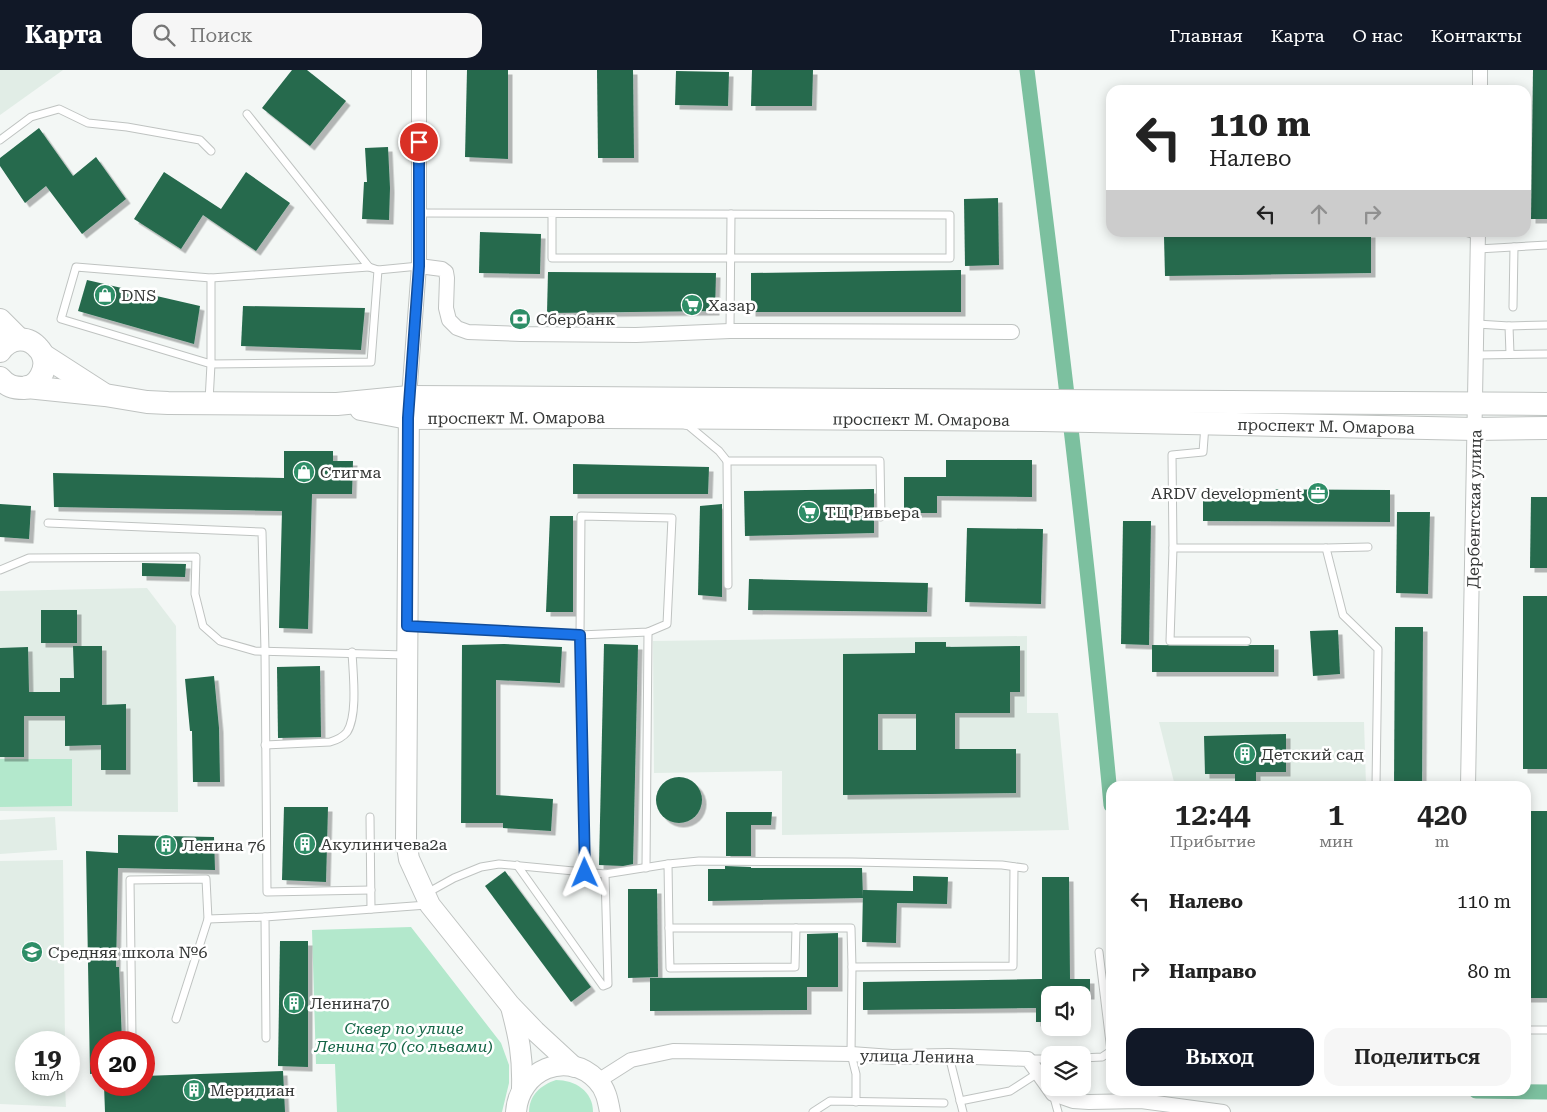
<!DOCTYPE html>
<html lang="ru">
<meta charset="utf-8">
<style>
:root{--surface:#fff;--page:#f6f6f6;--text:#222;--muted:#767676;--accent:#111827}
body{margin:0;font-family:"Roboto Serif",serif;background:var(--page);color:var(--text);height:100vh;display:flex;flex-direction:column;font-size:19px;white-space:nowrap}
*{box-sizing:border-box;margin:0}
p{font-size:16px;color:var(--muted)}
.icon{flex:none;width:28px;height:28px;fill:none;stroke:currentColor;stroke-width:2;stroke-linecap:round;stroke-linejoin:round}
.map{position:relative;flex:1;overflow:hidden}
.sheet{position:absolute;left:1106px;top:711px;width:425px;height:315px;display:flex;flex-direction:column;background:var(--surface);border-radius:15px;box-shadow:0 2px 12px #0003}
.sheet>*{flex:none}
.banner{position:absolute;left:1106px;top:15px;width:425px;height:152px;border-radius:15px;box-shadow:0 2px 12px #0003;background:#fff;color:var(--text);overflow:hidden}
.controls{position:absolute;left:1041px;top:916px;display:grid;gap:10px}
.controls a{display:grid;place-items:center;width:50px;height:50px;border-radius:10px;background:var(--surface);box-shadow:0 2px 12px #0003;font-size:25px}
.speed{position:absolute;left:15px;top:961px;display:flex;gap:10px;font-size:25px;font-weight:700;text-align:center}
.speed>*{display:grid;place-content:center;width:65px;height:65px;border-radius:50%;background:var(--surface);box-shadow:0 2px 12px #0003;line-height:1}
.speed small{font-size:12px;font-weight:400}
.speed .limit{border:8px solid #d22;background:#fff;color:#111}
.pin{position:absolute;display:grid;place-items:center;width:42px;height:42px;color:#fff;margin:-21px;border:2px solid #fff;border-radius:50%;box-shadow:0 1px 5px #0007}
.me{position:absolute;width:55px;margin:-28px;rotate:359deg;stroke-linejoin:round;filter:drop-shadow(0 0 4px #0008)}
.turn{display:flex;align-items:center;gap:18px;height:105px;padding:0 20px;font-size:22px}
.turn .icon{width:65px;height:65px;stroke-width:2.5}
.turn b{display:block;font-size:35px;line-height:42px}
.lanes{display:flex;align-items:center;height:48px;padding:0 20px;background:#0003;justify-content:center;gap:25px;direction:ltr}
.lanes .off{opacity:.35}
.eta{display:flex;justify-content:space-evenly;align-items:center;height:85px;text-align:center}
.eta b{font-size:30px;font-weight:600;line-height:35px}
.cta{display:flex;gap:10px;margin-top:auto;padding:10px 20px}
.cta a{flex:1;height:58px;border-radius:15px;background:var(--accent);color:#fff;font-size:20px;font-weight:600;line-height:58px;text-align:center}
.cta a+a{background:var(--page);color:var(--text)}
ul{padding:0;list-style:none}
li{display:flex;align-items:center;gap:15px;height:70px;padding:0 20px}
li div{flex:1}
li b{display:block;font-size:19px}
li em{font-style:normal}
header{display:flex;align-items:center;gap:30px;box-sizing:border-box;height:70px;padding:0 25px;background:var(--accent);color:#fff}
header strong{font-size:24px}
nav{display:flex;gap:28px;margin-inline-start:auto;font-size:18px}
.search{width:350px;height:45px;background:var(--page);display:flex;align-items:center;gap:12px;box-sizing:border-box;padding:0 18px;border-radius:15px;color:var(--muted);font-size:19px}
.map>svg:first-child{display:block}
.built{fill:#e1ede6}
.green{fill:#b3e8cc}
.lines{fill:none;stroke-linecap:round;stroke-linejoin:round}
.canal{stroke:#7cc09f;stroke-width:15}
.building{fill:#256a4d;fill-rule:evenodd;filter:url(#shadow)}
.lane-casing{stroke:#bfc3c1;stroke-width:9}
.street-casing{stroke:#bfc3c1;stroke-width:16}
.secondary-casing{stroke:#bfc3c1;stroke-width:22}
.primary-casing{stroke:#bfc3c1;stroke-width:24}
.lane{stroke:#fff;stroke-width:7}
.street{stroke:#fff;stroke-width:14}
.secondary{stroke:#fff;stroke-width:20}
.primary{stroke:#fff;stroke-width:22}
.route-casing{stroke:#114b97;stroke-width:12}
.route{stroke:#1a73e8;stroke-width:9}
.labels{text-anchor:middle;stroke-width:5;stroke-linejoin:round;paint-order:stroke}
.poi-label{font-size:16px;fill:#353736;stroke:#fff;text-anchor:start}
.street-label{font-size:16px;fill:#353736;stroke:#fff}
.park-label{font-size:16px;font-style:italic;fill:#146546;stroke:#fff}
</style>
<header>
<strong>Карта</strong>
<div class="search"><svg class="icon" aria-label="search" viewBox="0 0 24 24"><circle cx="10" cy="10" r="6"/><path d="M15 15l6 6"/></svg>Поиск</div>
<nav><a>Главная</a><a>Карта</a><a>О нас</a><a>Контакты</a></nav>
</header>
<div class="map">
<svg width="1547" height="1042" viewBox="0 0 1547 1042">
<defs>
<filter id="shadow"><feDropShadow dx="4.5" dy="4.5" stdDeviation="0" flood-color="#0004"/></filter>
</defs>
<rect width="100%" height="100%" fill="#f3f7f5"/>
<g class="built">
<path d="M0 0H63L0 45Z"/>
<path d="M147 518 176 556 178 742 0 741V521Z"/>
<path d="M1027 566V643H1058L1069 760 782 765V701L654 703 653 571Z"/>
<path d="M1159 652H1364L1366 716H1175Z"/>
<path d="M55 747 57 780 0 784V750Z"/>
<path d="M63 790 65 972H26V1015H65L66 1037 0 1034V791Z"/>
</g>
<g class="green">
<path d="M0 689H72V736L0 737Z"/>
<path d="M411 857 501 973 509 995V1013L502 1042H337L335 994H316L312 860Z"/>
<path d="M556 1010C575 1010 593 1021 593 1042H529C529 1025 541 1015 556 1010Z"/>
</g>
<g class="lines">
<g class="canal">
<path d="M1027 0C1058 245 1088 489 1111 735"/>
<path d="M1476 1021 1547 1022"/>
</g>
</g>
<g class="building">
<path d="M292 0H307L346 31 310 76 262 38Z"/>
<path d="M467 0H508V89L465 87Z"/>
<path d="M597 0H633L634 88H598Z"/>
<path d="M752 0H813L812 36H751Z"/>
<path d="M1533 0H1547V149H1531Z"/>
<path d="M676 1 729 2 728 36 675 35Z"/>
<path d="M39 58 73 106 96 87 126 129 82 164 46 116 25 133 0 96V88Z"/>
<path d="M388 77 390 118 389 150 362 149 364 112H367L365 78Z"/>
<path d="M164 102 221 139 246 102 290 133 256 181 203 145 181 179 134 149Z"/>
<path d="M998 128 999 195 965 196 964 129Z"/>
<path d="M480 162 541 164 540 204 479 203Z"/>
<path d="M1371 163V203L1165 206 1164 167Z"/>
<path d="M961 200V242H751V203Z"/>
<path d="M548 202 716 203 715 241 547 243Z"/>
<path d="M87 210 200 236 194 274 78 241Z"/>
<path d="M243 236 365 238 361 280 241 276Z"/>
<path d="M284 381H333V391H353L352 424H312L308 559 279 558 282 441 54 437 53 403 284 408Z"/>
<path d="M946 390H1032V427L937 426V443H904V407H946Z"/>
<path d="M573 394 709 397 708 424H573Z"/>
<path d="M874 419V463L745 466 744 421Z"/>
<path d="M1203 419 1390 420V452L1203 451Z"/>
<path d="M1531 427H1547V498H1530Z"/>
<path d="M0 434 31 436 29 469 0 467Z"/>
<path d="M722 434V527L698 525 700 436Z"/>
<path d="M1397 442H1430L1428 524 1396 523Z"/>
<path d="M550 446H573V542H546Z"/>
<path d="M1123 451H1151L1149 575 1121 574Z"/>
<path d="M967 458 1043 459 1041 534 965 532Z"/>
<path d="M142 493 186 494 185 507 142 506Z"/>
<path d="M749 509 928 513 927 542 748 540Z"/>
<rect x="1523" y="526" width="24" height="173"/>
<rect x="41" y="540" width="36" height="33"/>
<path d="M1395 557H1423L1422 716H1394Z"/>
<path d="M1338 560 1340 604 1313 606 1310 561Z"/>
<path d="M915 572H946V577L1020 576V622H1010V643H955V679H1016V723L843 725V584L915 583ZM878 644H916V680H878Z"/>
<path d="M504 574 562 577 560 613 496 610V725L553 729 551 761 503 758V753H461L462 575Z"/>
<path d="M604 574 638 575 633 794 623 796 599 795Z"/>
<path d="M1152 575 1247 576 1250 575H1274V602H1152Z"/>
<path d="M73 576H102V635L126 634V700H101V675L65 676V646H24V687H0V578L28 577 29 622H60V608H74Z"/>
<path d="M320 596 321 667 278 668 277 597Z"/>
<path d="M214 606 219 658 220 712H193L192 661H190L185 609Z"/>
<path d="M1286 664V702H1256V716H1235V704H1205L1204 666Z"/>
<circle cx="679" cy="730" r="23"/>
<path d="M284 737H328L326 812 282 810Z"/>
<rect x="1526" y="741" width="21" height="187"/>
<path d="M726 742H772L771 755H751V786H726Z"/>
<path d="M118 765 214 767 215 800 118 798 116 897H119L122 972H101V1003L90 1004 86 781 118 783Z"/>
<path d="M725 796 751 797V798H862L863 828 708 831V799H725Z"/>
<path d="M505 801 591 917 571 932 485 816Z"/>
<path d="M913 806 948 807 947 834 897 833 896 873 862 872 863 820 913 821Z"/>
<path d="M1042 807H1069L1070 909H1090V925H1050V952H1036V938L863 940V912L1042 909Z"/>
<path d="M628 819H657L658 907 628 908Z"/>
<path d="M838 863V917H807V940L650 941V908L807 907V864Z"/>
<path d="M280 871H308V997L278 996Z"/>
<path d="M283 1001 285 1042H105L104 1015H144V1006Z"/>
</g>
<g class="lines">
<g class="lane-casing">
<g id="lane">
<path d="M247 44 369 197 378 200 419 196"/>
<path d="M0 70 31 47 59 39 88 53 127 57 200 70 211 81"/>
<path d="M420 143 950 145V188H552V144"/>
<path d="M1465 162 1478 166"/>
<path d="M1478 179 1547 175"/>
<path d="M211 208 369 197"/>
<path d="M1513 237 1514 177"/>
<path d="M1477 254 1509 256 1510 284"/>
<path d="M1509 256 1547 255"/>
<path d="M730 261 731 144"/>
<path d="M1477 285 1547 284"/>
<path d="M209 331 211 294V208L76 197 61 249 211 294 371 292 378 200"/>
<path d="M685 355 689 356 719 381 727 391H880L881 447"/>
<path d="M727 391 728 515"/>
<path d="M48 453 262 462 265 581 267 822 371 820"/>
<path d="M1173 478 1172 385 1203 382 1205 355"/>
<path d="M1326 478 1368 477"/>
<path d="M0 500 29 488 196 487 195 524 203 556 220 571 255 581 406 585"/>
<path d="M410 556 580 565 648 562 667 554 672 448 581 446 580 565 585 803"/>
<path d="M1247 571H1170L1173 478H1326L1343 545 1378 579 1376 716"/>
<path d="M265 675 330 672C337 670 343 667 347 662 358 645 353 603 352 582"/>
<path d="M370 747 371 839"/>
<path d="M668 794 699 791 852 792 1002 795 1024 798"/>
<path d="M517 795 603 916 608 914 605 804"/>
<path d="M646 798 648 562"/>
<path d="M427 823 454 808 481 797 499 794 605 804 668 794 669 858H851L852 897 1013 896 1014 797"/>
<path d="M669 858 670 898 795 897 796 858"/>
<path d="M852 897 851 984 856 1004V1032"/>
<path d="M176 949 208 849"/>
<path d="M1526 960H1547"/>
<path d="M132 968 130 810 206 809 208 849 265 847"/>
<path d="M266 968 265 847 427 835"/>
<path d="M949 986 963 1042"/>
<path d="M1082 988 1102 987 1111 981 1099 882"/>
<path d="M1029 989H1050"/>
<path d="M1053 1024 1058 1042"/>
<path d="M960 1031 1010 1021 1038 1003"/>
<path d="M813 1042 830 1031 944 1033"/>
</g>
</g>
<g class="street-casing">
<g id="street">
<path d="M1480 20V0"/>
<path d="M419 196 442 199 446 202 447 208 446 238 449 250 457 258 468 262 521 264 636 265 730 261 1012 262"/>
<path d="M409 327 419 196V0"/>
<path d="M1468 716 1478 162"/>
<path d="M598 1011 631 990 673 981 851 984 892 987 949 986 1028 989 1053 1024 1073 1031 1089 1032 1141 1031 1223 1042"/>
</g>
</g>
<g class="secondary-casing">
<g id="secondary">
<path d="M409 332 406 770 409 789 430 835 510 935 535 961 574 997"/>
<path d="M511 937C519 967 523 987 522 1018"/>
<path d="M516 1042C519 1000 567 979 597 1010 606 1019 608 1031 610 1042"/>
</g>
</g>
<g class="primary-casing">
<g id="primary">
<path d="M0 250 19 269"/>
<path d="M0 281C10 267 28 265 39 279 40 280 43 284 43 286 48 299 38 317 24 318 13 318 7 316 0 308"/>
<path d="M43 285 102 323"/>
<path d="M27 317 105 325 147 332 168 333 337 334 409 327 1547 334"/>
<path id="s1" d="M361 339 408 348 608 347 1041 350 1475 359 1547 358"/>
</g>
</g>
<use href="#lane" class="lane"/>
<use href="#street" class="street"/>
<use href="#secondary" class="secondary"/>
<use href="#primary" class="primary"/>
</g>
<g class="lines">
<g class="route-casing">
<path id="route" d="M419 72V196L408 348 407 556 580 565 585 803"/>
</g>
<use href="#route" class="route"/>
</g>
<defs>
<g id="shop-disc" transform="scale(1.125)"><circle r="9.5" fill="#2e8e67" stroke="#fff"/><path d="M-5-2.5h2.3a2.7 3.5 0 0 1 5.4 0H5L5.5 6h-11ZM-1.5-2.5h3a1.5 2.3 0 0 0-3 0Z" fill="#fff"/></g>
<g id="supermarket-disc" transform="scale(1.125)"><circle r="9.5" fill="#2e8e67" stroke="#fff"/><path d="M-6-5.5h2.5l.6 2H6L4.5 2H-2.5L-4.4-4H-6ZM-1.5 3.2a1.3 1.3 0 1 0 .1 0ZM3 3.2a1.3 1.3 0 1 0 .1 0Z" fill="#fff"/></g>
<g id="bank-disc" transform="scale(1.125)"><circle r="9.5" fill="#2e8e67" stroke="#fff"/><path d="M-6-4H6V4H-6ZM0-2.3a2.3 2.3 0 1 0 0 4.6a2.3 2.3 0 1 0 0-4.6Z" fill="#fff"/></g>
<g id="office-disc" transform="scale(1.125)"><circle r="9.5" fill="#2e8e67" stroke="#fff"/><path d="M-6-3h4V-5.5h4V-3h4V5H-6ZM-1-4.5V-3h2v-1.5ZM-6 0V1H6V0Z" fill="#fff"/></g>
<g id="building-disc" transform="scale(1.125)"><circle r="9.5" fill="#2e8e67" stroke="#fff"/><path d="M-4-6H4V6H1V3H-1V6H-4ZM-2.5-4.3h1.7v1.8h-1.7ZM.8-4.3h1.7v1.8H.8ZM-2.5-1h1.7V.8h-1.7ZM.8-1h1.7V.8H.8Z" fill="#fff"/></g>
<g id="school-disc" transform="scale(1.125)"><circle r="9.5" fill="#2e8e67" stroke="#fff"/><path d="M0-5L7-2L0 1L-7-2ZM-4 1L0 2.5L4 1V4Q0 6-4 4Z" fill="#fff"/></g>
</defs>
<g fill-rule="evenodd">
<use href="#shop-disc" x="105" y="225"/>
<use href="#supermarket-disc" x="692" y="235"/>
<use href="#bank-disc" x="520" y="249"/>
<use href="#shop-disc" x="304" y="402"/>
<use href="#office-disc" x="1318" y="423"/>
<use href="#supermarket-disc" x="809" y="442"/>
<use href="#building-disc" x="1245" y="684"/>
<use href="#building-disc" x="305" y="774"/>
<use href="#building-disc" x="166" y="775"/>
<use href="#school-disc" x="32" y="882"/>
<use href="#building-disc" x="294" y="933"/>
<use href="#building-disc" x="194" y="1020"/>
</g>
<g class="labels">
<g class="poi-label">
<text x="121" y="231">DNS</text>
<text x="708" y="241">Хазар</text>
<text x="536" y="255">Сбербанк</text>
<text x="320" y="408">Стигма</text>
<text x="1302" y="429" text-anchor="end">ARDV development</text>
<text x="825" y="448">ТЦ Ривьера</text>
<text x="1261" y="690">Детский сад</text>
<text x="321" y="780">Акулиничева2а</text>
<text x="182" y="781">Ленина 76</text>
<text x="48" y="888">Средняя школа №6</text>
<text x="310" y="939">Ленина70</text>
<text x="210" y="1026">Меридиан</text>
</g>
<g class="street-label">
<text dy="6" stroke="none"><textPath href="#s1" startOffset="156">проспект М. Омарова</textPath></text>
<text dy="6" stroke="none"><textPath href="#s1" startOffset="561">проспект М. Омарова</textPath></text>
<text dy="6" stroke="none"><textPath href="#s1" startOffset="966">проспект М. Омарова</textPath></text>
<text transform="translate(1474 439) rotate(-89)" y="6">Дербентская улица</text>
<text transform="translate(917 986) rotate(1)" y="6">улица Ленина</text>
</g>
<g class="park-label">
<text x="404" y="964">Сквер по улице<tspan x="404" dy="18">Ленина 70 (со львами)</tspan></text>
</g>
</g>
</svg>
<div class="controls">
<a><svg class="icon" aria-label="sound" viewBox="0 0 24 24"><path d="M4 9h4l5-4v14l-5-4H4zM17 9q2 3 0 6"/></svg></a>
<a><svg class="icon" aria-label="layers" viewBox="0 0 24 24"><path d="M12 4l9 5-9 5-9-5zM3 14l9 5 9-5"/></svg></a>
</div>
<div class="speed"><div>19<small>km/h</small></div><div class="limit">20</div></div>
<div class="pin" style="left:419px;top:72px;background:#d93025"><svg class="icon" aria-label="arrive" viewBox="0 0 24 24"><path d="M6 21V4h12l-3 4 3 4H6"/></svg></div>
<svg class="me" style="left:585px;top:803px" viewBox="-20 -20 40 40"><path d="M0-17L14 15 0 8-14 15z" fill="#1a73e8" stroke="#fff" stroke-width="4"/></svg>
<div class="banner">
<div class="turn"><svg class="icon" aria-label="left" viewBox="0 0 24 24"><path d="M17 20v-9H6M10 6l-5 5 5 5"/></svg><div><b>110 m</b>Налево</div></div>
<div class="lanes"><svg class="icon" aria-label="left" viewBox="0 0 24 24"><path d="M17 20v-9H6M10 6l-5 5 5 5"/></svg><svg class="icon off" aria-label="ahead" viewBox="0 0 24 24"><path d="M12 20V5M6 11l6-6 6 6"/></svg><svg class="icon off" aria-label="right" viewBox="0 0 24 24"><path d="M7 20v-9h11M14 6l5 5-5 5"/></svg></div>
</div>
<section class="sheet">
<div class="eta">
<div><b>12:44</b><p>Прибытие</p></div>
<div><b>1</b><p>мин</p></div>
<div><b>420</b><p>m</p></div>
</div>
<ul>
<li><svg class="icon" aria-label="left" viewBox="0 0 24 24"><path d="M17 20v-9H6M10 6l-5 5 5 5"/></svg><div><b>Налево</b></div><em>110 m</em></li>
<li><svg class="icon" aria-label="right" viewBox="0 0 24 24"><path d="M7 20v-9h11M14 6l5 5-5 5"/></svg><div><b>Направо</b></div><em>80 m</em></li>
</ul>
<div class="cta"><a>Выход</a><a>Поделиться</a></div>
</section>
</div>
